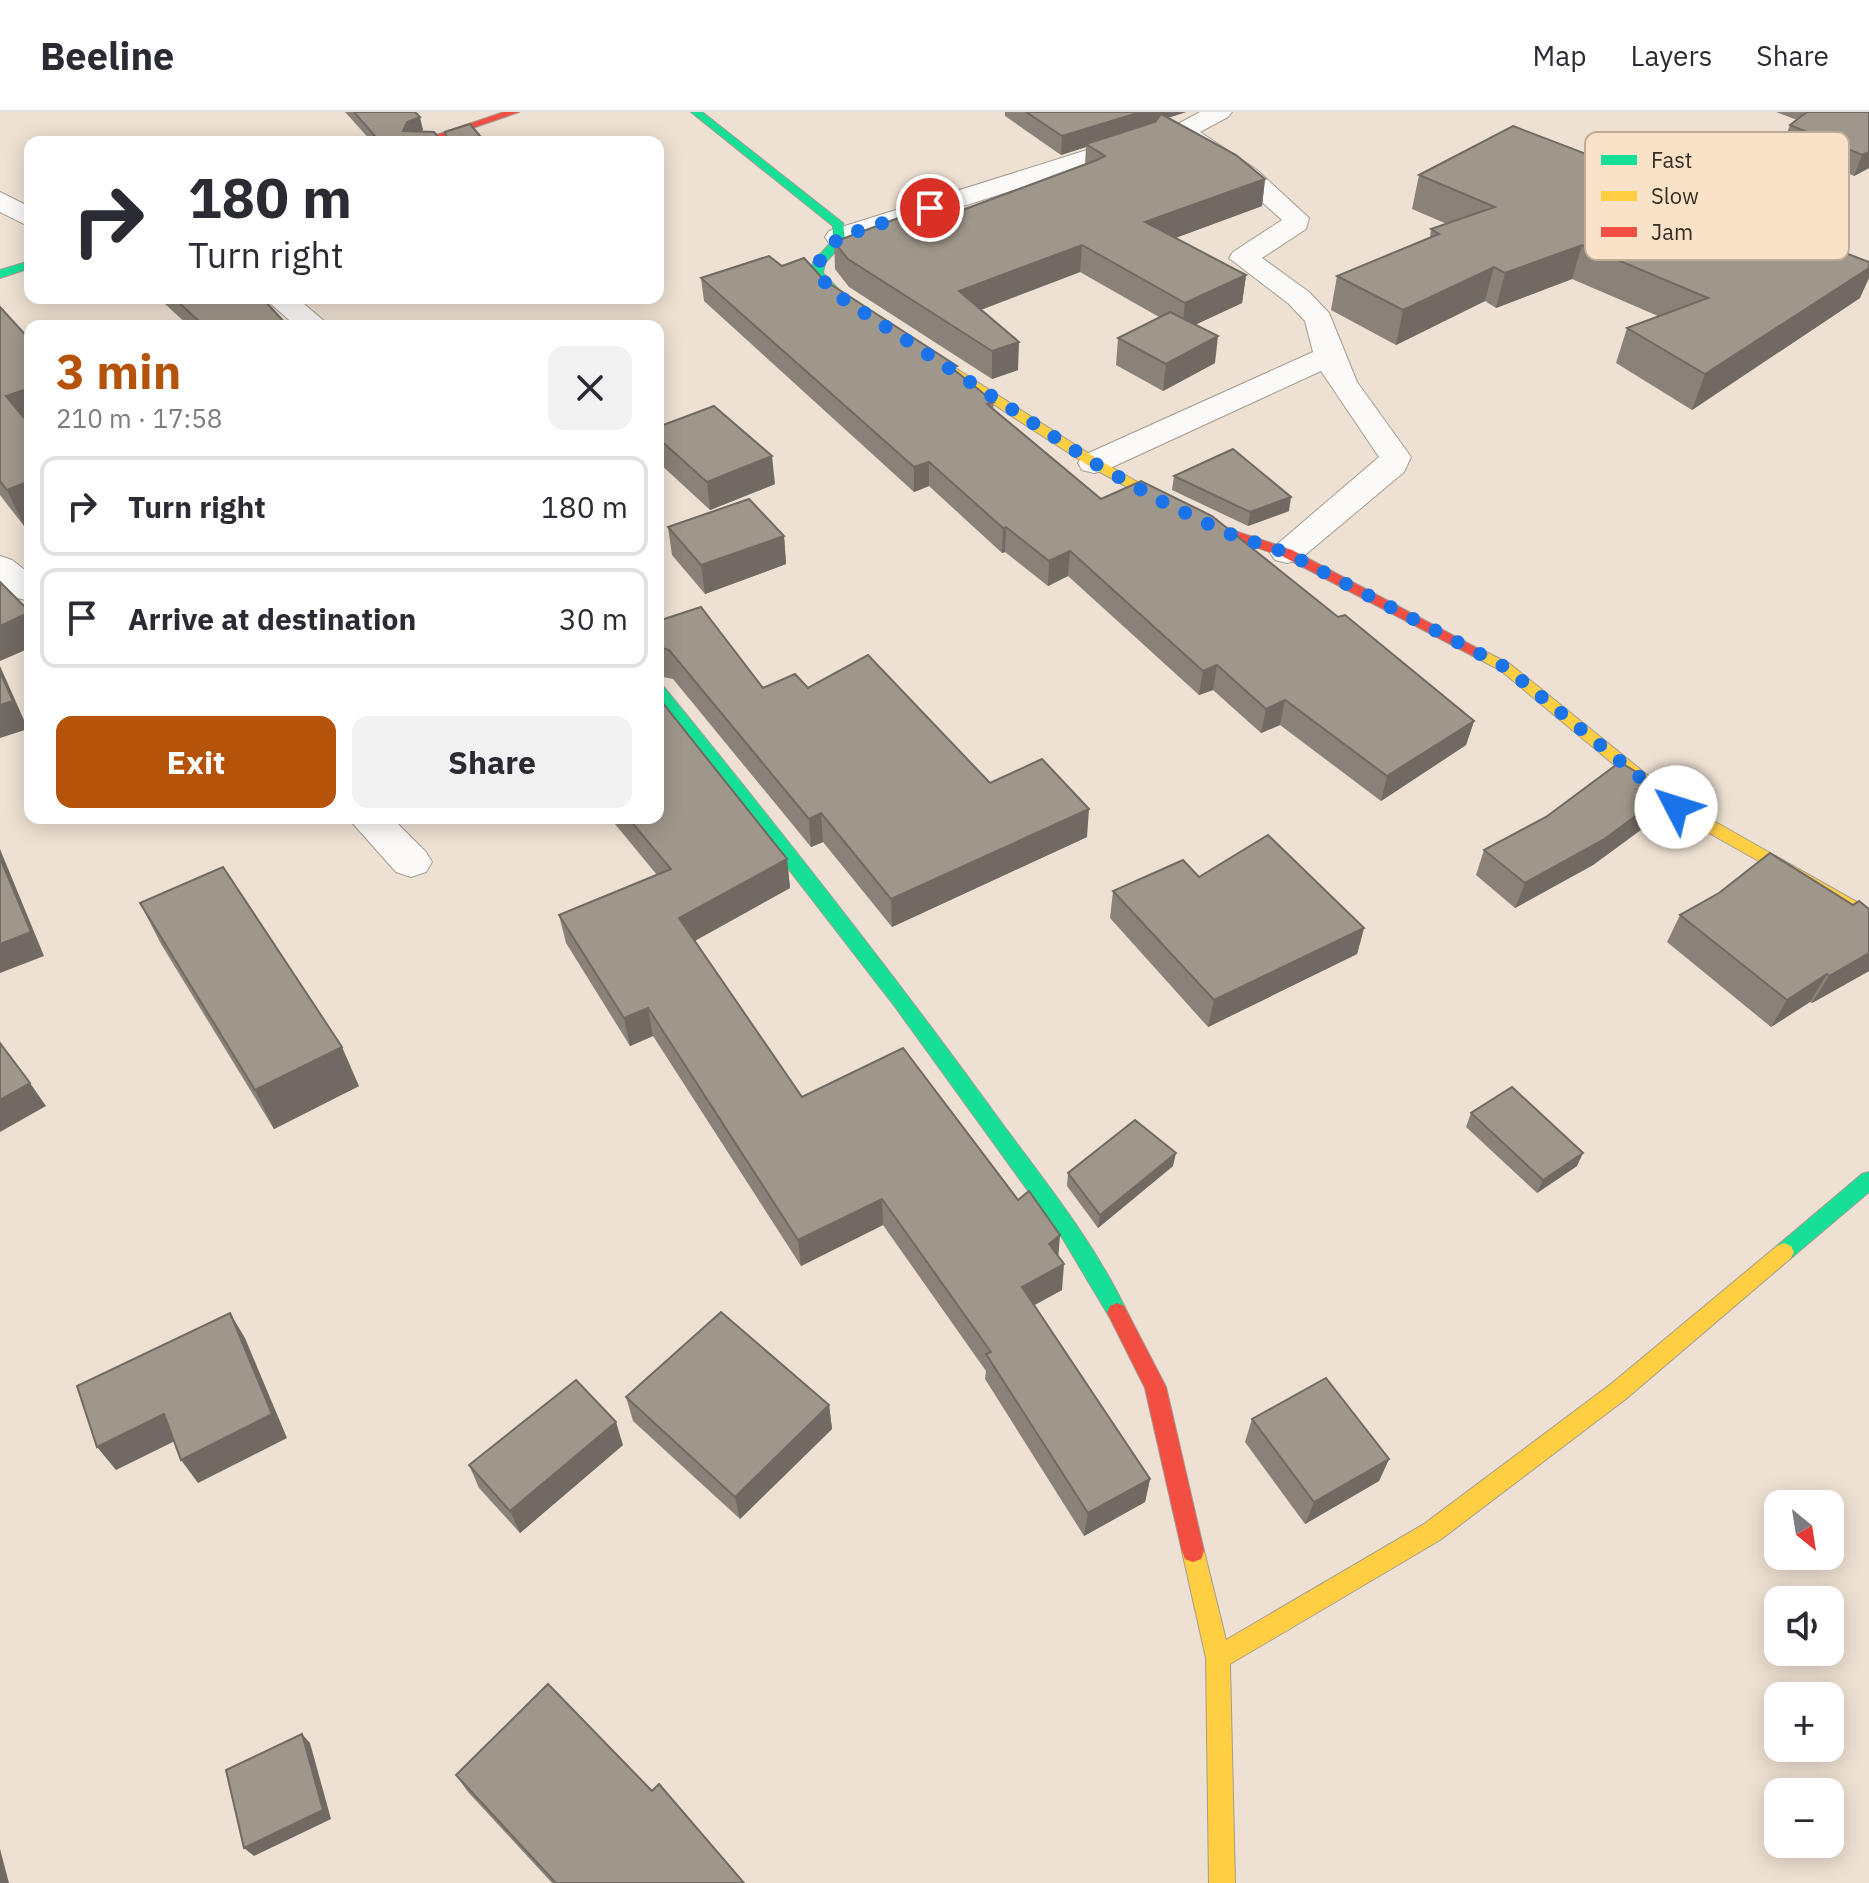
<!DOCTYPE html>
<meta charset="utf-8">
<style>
:root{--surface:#fff;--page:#f2f2f3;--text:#2b2b33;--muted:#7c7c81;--line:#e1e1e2;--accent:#b45309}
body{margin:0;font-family:"IBM Plex Sans",sans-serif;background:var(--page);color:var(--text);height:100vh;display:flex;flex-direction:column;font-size:30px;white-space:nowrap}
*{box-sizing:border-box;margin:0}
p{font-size:26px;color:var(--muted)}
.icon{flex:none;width:44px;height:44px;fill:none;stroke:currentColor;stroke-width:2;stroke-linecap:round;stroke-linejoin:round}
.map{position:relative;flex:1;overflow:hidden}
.side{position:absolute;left:24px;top:208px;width:640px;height:504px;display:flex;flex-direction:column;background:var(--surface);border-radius:16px;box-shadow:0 4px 20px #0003}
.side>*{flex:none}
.top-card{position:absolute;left:24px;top:24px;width:640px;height:168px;border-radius:16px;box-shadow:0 4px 20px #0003;background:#fff;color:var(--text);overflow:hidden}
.needle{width:52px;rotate:150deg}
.fabs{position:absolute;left:1764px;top:1378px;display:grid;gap:16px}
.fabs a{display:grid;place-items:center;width:80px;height:80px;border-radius:16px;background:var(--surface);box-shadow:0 4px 20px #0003;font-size:40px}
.pin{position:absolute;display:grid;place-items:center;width:68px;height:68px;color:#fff;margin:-34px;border:4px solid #fff;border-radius:50%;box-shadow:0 2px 8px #0007}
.me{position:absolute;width:88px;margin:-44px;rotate:310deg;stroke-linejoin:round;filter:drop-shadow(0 0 6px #0008)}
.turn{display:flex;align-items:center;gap:28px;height:168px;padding:0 32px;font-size:36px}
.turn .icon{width:104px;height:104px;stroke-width:2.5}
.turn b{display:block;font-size:56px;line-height:68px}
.round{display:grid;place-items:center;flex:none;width:84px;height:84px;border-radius:16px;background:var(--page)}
.headline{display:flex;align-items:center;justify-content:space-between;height:136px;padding:0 32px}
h1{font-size:48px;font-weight:800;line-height:60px;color:var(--accent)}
.primary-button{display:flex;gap:16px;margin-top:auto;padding:16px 32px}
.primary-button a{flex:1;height:92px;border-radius:16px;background:var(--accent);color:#fff;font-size:32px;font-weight:800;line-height:92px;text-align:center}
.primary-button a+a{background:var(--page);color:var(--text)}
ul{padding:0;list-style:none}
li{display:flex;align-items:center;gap:24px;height:100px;margin:0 16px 12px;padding:0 16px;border:4px solid var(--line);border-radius:16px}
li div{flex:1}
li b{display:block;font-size:30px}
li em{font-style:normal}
header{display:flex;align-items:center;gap:48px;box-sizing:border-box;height:112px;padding:0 40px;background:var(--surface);border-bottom:2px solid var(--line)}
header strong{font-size:38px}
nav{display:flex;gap:44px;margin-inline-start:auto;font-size:28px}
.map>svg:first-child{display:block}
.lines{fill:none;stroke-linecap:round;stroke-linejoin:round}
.street-casing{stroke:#a59b90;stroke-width:2}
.fast-casing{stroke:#a59b90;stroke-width:2}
.slow-casing{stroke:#a59b90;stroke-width:2}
.jam-casing{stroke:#a59b90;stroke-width:2}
.street{fill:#fcfaf8;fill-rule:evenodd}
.fast{fill:#16e098;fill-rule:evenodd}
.slow{fill:#ffcf43;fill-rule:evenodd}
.jam{fill:#f24e42;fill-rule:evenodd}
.wall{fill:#8a8278}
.shaded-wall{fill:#706a62}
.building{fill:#a0978c;stroke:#706a62;stroke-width:2}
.route{stroke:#1a73e8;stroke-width:14;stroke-dasharray:0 25.2}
.key{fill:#f9e2c8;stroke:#bfac97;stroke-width:2}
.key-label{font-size:22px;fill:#372e24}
</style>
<header>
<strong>Beeline</strong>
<nav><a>Map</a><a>Layers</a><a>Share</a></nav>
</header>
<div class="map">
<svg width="1869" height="1771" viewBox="0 0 1869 1771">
<rect width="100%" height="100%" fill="#eee1d3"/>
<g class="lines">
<g class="street-casing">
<g id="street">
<path d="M1200 0H1232L1228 5 1200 20 1257 58 1309 106 1306 117 1262 146 1309 180 1329 201 1357 270 1411 345 1404 360 1299 448 1287 451 1275 448 1270 441 1275 434 1379 345 1321 259 1106 358 1094 361 1082 358 1078 351 1082 344 1313 240 1305 209 1289 192 1229 146 1233 140 1282 108C1264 92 1247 76 1227 62 1207 47 1187 39 1172 18L1176 13Z"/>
<path d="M1141 21 1150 24 1154 29 1150 34 849 131 839 133 829 131 825 125 829 119Z"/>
<path d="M0 80 30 95V115L0 100Z"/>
<path d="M264 186H297L330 214H296Z"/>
<path d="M0 444 12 448 30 462V489L17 486 0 474Z"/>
<path d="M348 706H392L426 740 432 750 426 760 411 765 396 760Z"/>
</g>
</g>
<g class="fast-casing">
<g id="fast">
<path d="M691 0H702L843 111 845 129 825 151 823 161 841 180 864 195V201C844 202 823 177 811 162L813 150 833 128V114Z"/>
<path d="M30 149V156L0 166V158Z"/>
<path d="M658 573 663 574C774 710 882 847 985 988 1034 1057 1091 1123 1127 1200L1124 1206 1117 1209 1110 1206 1063 1127 896 896 658 588Z"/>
<path d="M1869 1060V1080L1791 1146 1784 1149 1777 1146 1774 1140 1777 1134 1862 1062Z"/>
</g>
</g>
<g class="slow-casing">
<g id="slow">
<path d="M916 236H924L1099 348 1183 396 1176 400 1171 399 1089 354 916 242Z"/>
<path d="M1480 537 1510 552 1682 691 1869 797V811L1670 699 1500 558 1475 545 1472 542Z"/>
<path d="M1784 1131 1791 1134 1794 1140 1791 1146 1627 1286 1440 1428 1230 1552 1235 1771H1209L1206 1546 1182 1439 1185 1431 1193 1428 1201 1431 1204 1439 1226 1528 1424 1412 1611 1272 1777 1134Z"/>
</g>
</g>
<g class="jam-casing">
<g id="jam">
<path d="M504 0H519L432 30H416Z"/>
<path d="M1176 392 1232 418 1292 438 1488 542 1485 545H1475L1282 444 1222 424 1171 399V393Z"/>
<path d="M1117 1191 1124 1194 1166 1275 1204 1439 1201 1447 1193 1450 1185 1447 1182 1439 1145 1276 1107 1200 1110 1194Z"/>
</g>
</g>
<use href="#street" class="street"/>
<use href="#fast" class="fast"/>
<use href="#slow" class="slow"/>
<use href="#jam" class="jam"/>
</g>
<g class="wall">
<path d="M345 0H415L423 18 419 20 443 30H372Z"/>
<path d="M1005 0H1186L1168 6 1265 67 1262 94 1175 126 1246 163 1242 191 1196 212 1215 251 1163 279 1116 253 1118 226 1159 205 1080 160 981 198 1018 258 992 267 849 175 835 157 834 130 941 106 1085 53 1086 35 1061 43 1005 4Z"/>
<path d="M1776 0H1869V56L1854 64 1782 33 1790 13 1797 8Z"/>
<path d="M1419 63 1860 186 1692 298 1616 251 1627 216 1658 204 1572 167 1496 196 1485 189 1396 233 1331 198 1337 164 1430 126 1431 117 1447 112 1412 97Z"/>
<path d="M782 154 824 168 957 260 994 290 993 298 1101 387 1338 505 1474 609 1466 633 1381 689 1280 613 1261 621 1213 578 1199 583 1068 464 1048 474 1005 440 1002 441 929 374 914 380 704 189 701 166Z"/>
<path d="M163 186H262L288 214H189L165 192Z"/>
<path d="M0 195 24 414 0 383Z"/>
<path d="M658 315 775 372 710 398 658 350Z"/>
<path d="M1174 364 1289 399 1248 414 1172 378Z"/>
<path d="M668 415 784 424 786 452 705 482 672 443Z"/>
<path d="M658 509 763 576H808L990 671 1087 725 892 815 823 730 811 735 673 567 658 564Z"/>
<path d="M610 706H658L787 747 790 776 694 829 802 985 1058 1144 1062 1178 1034 1193 1150 1367 1145 1390 1084 1424 985 1267 986 1259 883 1113 801 1154 653 924 630 934 566 831 559 803 657 763Z"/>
<path d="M1657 706 1593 753 1515 796 1476 763 1484 738Z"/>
<path d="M1199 765 1364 816 1357 842 1208 915 1110 806 1113 779Z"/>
<path d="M140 791 359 974 274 1017 161 832Z"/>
<path d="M1853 793 1869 859 1812 891 1810 890 1771 915 1667 830 1680 803Z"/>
<path d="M1471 1001 1577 1054 1537 1081 1466 1015Z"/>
<path d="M1173 1054 1098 1116 1067 1074 1068 1061Z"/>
<path d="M626 1285 829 1293 832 1317 740 1407 633 1309Z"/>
<path d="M1252 1307 1389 1347 1379 1369 1305 1412 1245 1330Z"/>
<path d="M623 1333 520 1421 479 1376 469 1353Z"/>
<path d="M456 1663 652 1679 744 1771H552L468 1680Z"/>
</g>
<g class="shaded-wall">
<path d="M1137 0H1186L1086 32V35L1061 43 1062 24Z"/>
<path d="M420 5 423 18 410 23 403 19 407 10Z"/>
<path d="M1869 40V56L1854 64 1862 43Z"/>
<path d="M1265 67 1262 94 1143 138 1145 110Z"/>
<path d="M1082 133 1080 160 959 206V179Z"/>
<path d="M1582 133 1572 167 1496 196 1505 161Z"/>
<path d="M1494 155 1485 189 1396 233 1403 198Z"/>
<path d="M1869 156V166L1860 186 1692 298 1705 262Z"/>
<path d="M1246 163 1242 191 1182 219 1185 191Z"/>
<path d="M1218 224 1215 251 1163 279 1166 252Z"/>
<path d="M1019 230 1018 258 992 267V239Z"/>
<path d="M30 276V317L6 284Z"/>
<path d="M772 344 775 372 710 398 707 370Z"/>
<path d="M929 350V374L914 380V355Z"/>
<path d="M30 369V412L24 414 7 378Z"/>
<path d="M1291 385 1289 399 1248 414 1250 400Z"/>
<path d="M1006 415 1005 440 1002 441 1003 416Z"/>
<path d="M784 424 786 452 705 482 701 453Z"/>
<path d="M1070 439 1068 464 1048 474 1049 449Z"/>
<path d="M30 501V536L0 549V514Z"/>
<path d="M1217 553 1213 578 1199 583 1203 559Z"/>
<path d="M0 554 28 617 0 626Z"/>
<path d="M1285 588 1280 613 1261 621 1266 597Z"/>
<path d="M1474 609 1466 633 1381 689 1387 664Z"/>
<path d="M1668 680 1657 706 1593 753 1515 796 1525 771Z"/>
<path d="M1089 697 1087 725 892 815 891 787Z"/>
<path d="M821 701 823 730 811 735 809 707Z"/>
<path d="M0 737 44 844 0 861Z"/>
<path d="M787 747 790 776 684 835 679 806Z"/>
<path d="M1364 816 1357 842 1208 915 1214 888Z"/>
<path d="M1869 841V859L1812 891 1829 864Z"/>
<path d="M1827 862 1810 890 1771 915 1787 888Z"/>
<path d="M648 896 653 924 630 934 624 906Z"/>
<path d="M342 935 359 974 274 1017 255 978Z"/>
<path d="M30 971 46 994 0 1020V988Z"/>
<path d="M1176 1041 1173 1054 1098 1116 1100 1103Z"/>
<path d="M1583 1041 1577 1054 1537 1081 1543 1068Z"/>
<path d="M882 1087 883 1113 801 1154 798 1128Z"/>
<path d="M1060 1123 1058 1149 1049 1132Z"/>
<path d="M1064 1152 1062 1178 1020 1201 1022 1175Z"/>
<path d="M230 1201 245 1226 287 1326 198 1371 181 1348Z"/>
<path d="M829 1293 832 1317 740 1407 735 1385Z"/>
<path d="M164 1302 181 1326 116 1358 97 1335Z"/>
<path d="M616 1310 623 1333 520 1421 510 1399Z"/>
<path d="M1389 1347 1379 1369 1305 1412 1314 1390Z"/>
<path d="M1150 1367 1145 1390 1084 1424 1088 1401Z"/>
<path d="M302 1622 310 1631 331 1707 254 1744 244 1736Z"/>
<path d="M0 1737 9 1771H0Z"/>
</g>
<g class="building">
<path d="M354 0H415L420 5 407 10 403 19 434 20 443 30H380Z"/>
<path d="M1026 0H1141L1062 24Z"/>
<path d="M1807 0H1869V40L1862 43 1790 13Z"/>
<path d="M1161 2 1236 43 1265 67 1145 110 1246 163 1185 191 1082 133 959 179 1019 230 992 239 848 147 834 130 928 95 941 106 1097 48 1105 44 1086 32 1155 10Z"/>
<path d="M470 12 485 30H449L445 20Z"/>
<path d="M1513 14 1869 150V156L1705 262 1627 216 1708 186 1582 133 1505 161 1494 155 1403 198 1337 164 1439 122 1431 117 1495 95 1419 63Z"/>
<path d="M769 144 782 154 804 146 824 168 957 254 952 256 994 290 987 292 1101 387 1141 369 1212 404 1338 505 1345 503 1474 609 1387 664 1285 588 1266 597 1217 553 1203 559 1070 439 1049 449 1006 415 1003 416 929 350 914 355 701 166Z"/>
<path d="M174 186H262L288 214H204Z"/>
<path d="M0 195 30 228V276L6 284 30 313V369L7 378 0 369Z"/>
<path d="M1170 200 1218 224 1166 252 1118 226Z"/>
<path d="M714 294 772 344 707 370 658 326V315Z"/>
<path d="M1233 337 1291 385 1250 400 1174 364Z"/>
<path d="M749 387 784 424 701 453 668 415Z"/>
<path d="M0 470 30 500 0 514Z"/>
<path d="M701 495 763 576 795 562 808 576 868 543 990 671 1042 647 1089 697 891 787 821 701 809 707 669 538 658 535V509Z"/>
<path d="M0 560 13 589 0 593Z"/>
<path d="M658 585 787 747 679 806 802 985 903 936 1018 1088 1029 1079 1060 1123 1049 1132 1064 1152 1022 1175 1150 1367 1088 1401 986 1242 991 1240 882 1087 798 1128 648 896 624 906 559 803 671 757 628 706H658Z"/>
<path d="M1620 650 1668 680 1603 728 1525 771 1484 738 1546 705Z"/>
<path d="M1268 723 1364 816 1214 888 1113 779 1183 748 1199 765Z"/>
<path d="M1770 741 1853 793 1859 789 1869 797V841L1829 864 1827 862 1787 888 1680 803 1719 781Z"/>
<path d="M0 746 31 820 0 832Z"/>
<path d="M223 755 342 935 255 978 140 791Z"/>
<path d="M0 931 30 971 0 988Z"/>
<path d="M1512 975 1583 1041 1543 1068 1471 1001Z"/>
<path d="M1135 1008 1176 1041 1100 1103 1068 1061Z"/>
<path d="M721 1200 829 1293 735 1385 626 1285Z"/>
<path d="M230 1201 272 1302 181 1348 164 1302 97 1335 77 1274Z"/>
<path d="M1326 1266 1389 1347 1314 1390 1252 1307Z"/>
<path d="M576 1268 616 1310 510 1399 469 1353Z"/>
<path d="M548 1572 652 1679 659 1672 744 1771H556L456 1663Z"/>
<path d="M302 1622 323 1698 244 1736 226 1658Z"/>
</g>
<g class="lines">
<path class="route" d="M930 96 839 125 819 150 817 162 837 183 1094 351 1161 389 1227 421 1287 441 1505 555 1676 695"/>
</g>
<rect x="1585" y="20" width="264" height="128" rx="12" class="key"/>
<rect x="1601" y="43" width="36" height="10" fill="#16e098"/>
<rect x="1601" y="79" width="36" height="10" fill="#ffcf43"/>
<rect x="1601" y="115" width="36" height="10" fill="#f24e42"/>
<g class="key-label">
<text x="1651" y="56">Fast</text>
<text x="1651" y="92">Slow</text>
<text x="1651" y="128">Jam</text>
</g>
</svg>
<div class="fabs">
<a><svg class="needle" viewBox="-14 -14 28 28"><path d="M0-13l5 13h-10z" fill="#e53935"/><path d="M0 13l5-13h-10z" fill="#7c7c81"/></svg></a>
<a><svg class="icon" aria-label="sound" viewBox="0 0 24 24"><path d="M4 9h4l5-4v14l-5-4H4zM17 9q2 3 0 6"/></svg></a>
<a>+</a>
<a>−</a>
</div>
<div class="pin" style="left:930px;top:96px;background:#d93025"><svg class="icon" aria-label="arrive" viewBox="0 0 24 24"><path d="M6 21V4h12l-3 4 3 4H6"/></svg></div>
<svg class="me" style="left:1676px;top:695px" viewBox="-20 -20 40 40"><circle r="19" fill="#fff"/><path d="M0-13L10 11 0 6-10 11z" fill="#1a73e8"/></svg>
<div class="top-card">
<div class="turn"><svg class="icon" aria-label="right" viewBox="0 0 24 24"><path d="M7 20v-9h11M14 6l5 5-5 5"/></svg><div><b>180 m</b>Turn right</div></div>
</div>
<section class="side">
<div class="headline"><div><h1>3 min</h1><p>210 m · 17:58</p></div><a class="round"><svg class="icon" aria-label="close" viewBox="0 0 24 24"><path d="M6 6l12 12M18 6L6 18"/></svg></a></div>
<ul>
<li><svg class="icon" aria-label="right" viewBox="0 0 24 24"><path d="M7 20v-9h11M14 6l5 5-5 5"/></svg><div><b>Turn right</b></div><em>180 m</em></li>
<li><svg class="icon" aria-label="arrive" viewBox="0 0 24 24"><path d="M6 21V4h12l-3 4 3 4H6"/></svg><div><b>Arrive at destination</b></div><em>30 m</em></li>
</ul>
<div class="primary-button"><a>Exit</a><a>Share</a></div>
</section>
</div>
